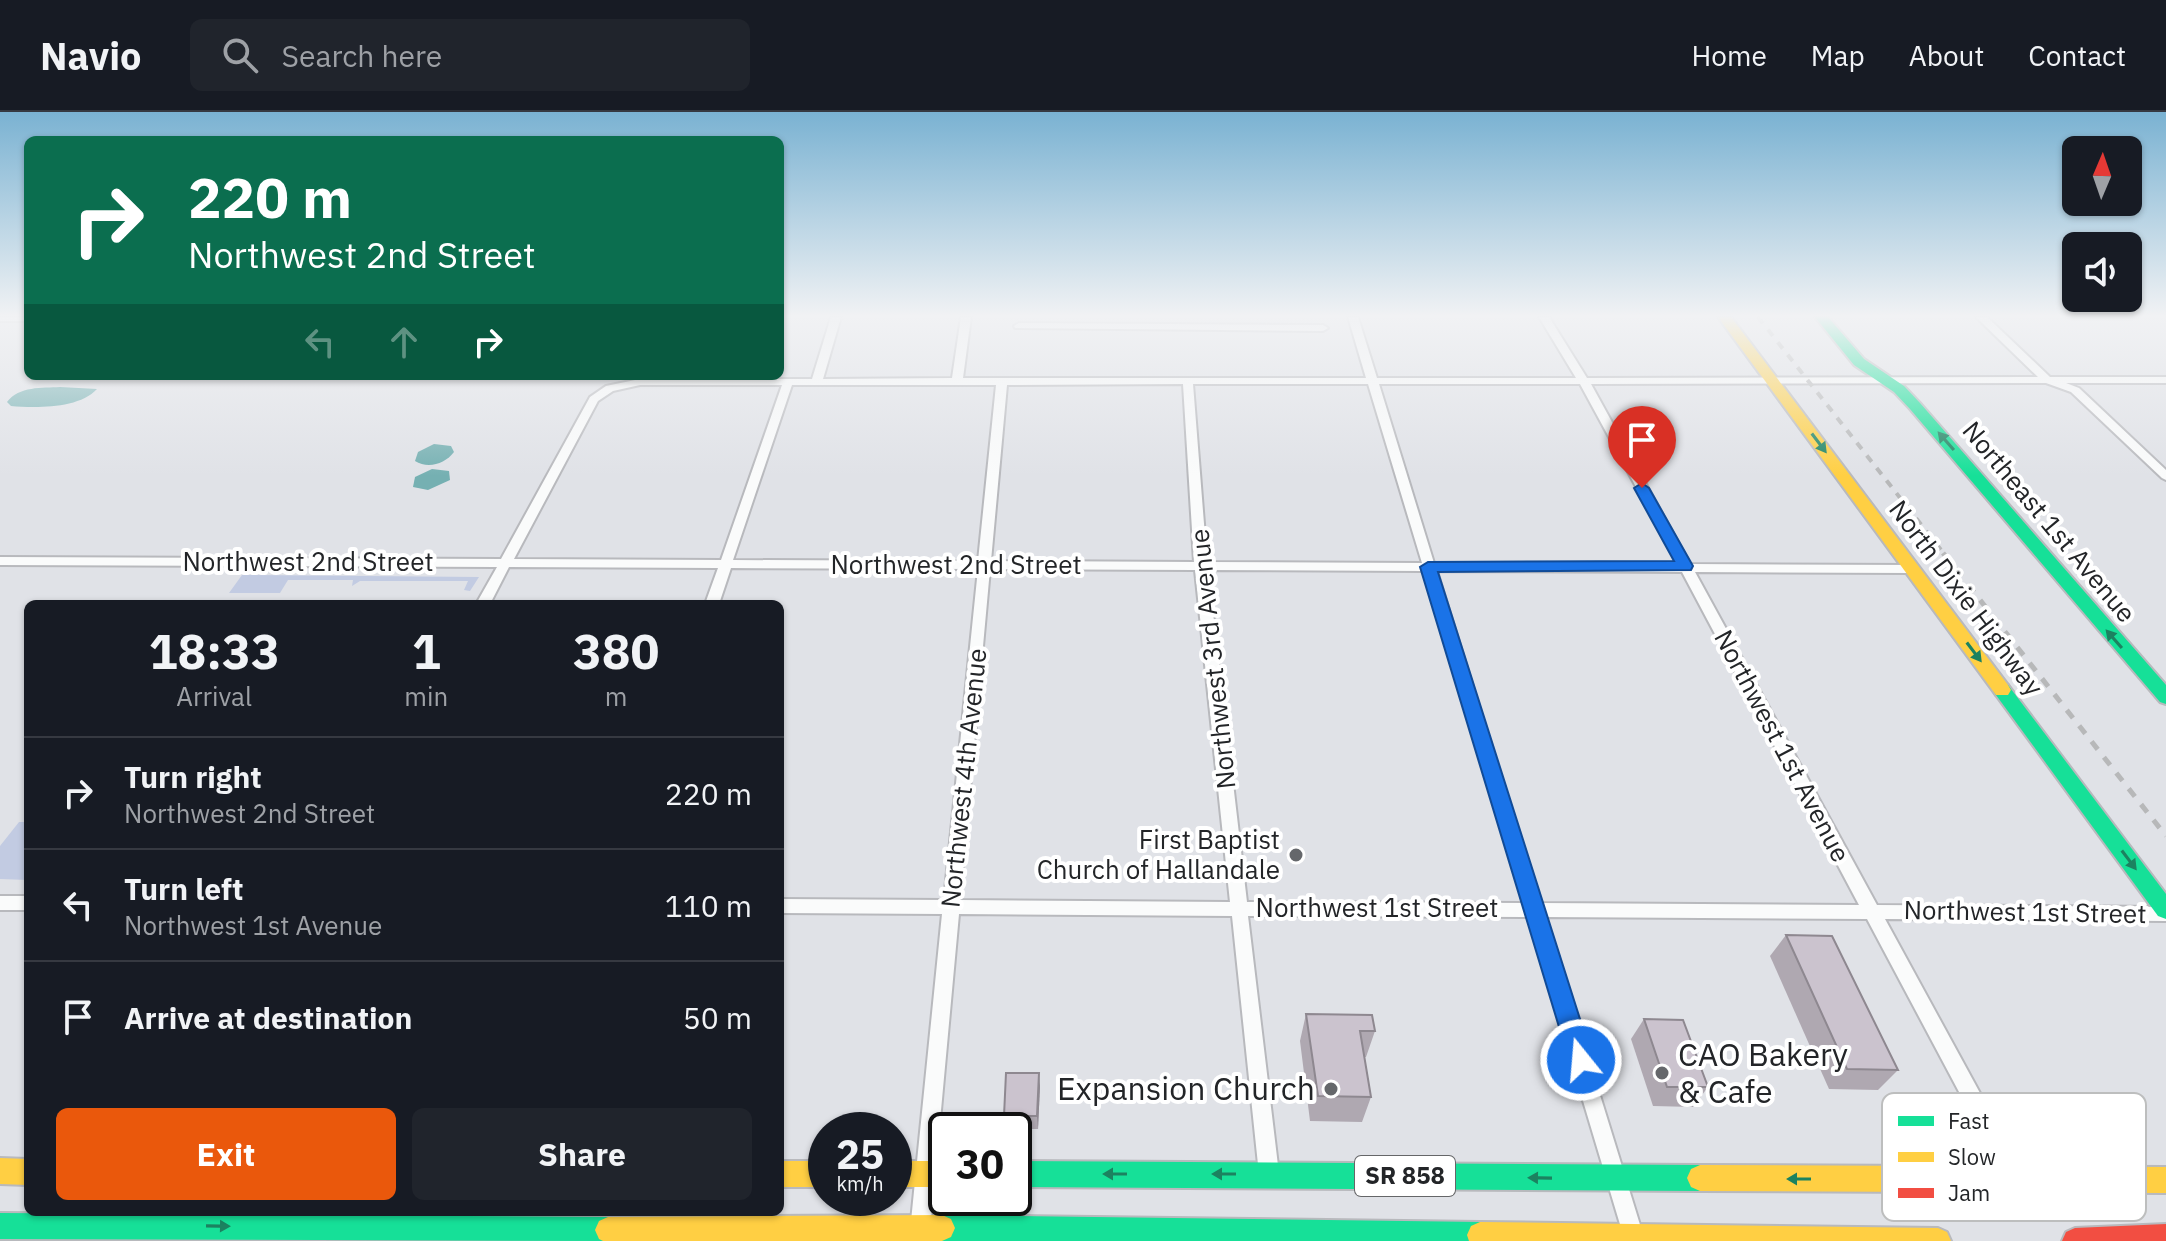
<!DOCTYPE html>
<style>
:root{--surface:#171b24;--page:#20242c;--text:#f1f3f6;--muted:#9ea1a6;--line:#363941;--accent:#ea580c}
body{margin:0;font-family:"IBM Plex Sans",sans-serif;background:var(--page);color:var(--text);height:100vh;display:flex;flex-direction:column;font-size:30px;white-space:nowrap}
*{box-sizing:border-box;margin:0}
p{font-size:26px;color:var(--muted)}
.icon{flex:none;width:44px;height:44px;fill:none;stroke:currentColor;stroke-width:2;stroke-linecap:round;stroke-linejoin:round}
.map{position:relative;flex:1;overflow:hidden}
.panel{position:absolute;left:24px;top:488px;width:760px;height:616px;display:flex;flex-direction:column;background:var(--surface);border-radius:12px;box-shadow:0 2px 6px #0004}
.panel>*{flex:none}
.top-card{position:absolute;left:24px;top:24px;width:760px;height:244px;border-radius:12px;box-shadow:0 2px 6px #0004;background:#0b6e4f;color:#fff;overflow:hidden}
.needle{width:52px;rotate:2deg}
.fabs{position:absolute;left:2062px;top:24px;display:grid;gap:16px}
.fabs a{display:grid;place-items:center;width:80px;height:80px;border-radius:12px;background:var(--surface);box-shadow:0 2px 6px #0004;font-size:40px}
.speed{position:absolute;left:808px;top:1000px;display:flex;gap:16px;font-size:40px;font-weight:700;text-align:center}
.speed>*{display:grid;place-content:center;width:104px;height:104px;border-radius:50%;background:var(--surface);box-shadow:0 2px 6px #0004;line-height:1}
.speed small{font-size:20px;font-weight:400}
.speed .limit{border:4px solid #111;border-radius:12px;background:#fff;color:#111}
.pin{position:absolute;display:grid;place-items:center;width:68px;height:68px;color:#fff;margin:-82px -34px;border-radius:50% 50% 50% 0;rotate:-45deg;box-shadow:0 0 8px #0007}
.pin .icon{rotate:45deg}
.me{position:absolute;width:88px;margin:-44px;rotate:343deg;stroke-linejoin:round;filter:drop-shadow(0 0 6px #0008)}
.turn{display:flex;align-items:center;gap:28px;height:168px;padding:0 32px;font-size:36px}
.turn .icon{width:104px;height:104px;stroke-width:2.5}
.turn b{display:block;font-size:56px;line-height:68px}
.lanes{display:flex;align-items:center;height:76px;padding:0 32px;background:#0003;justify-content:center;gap:40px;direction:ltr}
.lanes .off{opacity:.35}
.eta{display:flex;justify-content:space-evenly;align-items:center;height:136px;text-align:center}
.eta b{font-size:48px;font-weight:800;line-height:56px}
.cta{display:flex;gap:16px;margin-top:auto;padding:16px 32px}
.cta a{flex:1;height:92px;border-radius:12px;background:var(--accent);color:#fff;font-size:32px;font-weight:800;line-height:92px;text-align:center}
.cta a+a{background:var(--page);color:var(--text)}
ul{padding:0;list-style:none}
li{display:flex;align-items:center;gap:24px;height:112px;padding:0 32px;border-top:2px solid var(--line)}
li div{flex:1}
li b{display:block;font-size:30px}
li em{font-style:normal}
header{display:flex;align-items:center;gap:48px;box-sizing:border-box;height:112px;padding:0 40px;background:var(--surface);border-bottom:2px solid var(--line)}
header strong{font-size:38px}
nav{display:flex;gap:44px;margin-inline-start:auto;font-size:28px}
.search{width:560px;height:72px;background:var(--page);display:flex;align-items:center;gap:20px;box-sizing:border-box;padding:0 28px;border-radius:12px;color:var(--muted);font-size:30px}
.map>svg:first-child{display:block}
.green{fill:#c2cbe2}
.water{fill:#75b0b2}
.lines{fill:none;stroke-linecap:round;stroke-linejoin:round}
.street-casing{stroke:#b8b9bd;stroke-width:4}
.fast-casing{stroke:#b8b9bd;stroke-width:4}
.slow-casing{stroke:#b8b9bd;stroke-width:4}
.jam-casing{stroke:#b8b9bd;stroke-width:4}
.street{fill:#fafbfb;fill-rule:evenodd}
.fast{fill:#16e098;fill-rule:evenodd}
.slow{fill:#ffcf43;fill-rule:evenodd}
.jam{fill:#f24e42;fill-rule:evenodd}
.rail-far1{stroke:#b7b8b9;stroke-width:4;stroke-dasharray:8 8;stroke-linecap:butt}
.rail{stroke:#b7b8b9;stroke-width:5;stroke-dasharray:10 10;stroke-linecap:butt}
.wall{fill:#afa8b1}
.shaded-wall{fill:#8e8890}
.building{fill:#cbc3ce;stroke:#8e8890;stroke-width:2}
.oneway{fill:#1c8260}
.route{fill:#1a73e8;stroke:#114b97;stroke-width:2}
.poi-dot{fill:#65676b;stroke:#fff;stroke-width:3}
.labels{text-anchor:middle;stroke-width:8;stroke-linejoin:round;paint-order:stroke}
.shield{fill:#fff;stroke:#656668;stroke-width:2}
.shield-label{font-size:24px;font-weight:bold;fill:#232528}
.street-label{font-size:26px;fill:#232528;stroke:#fff}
.poi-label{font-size:26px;fill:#232528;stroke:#fff;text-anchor:end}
.near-poi-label{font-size:32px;fill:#232528;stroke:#fff;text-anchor:start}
.key{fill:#fff;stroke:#bdbebe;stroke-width:2}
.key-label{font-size:22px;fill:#232528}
</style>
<header>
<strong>Navio</strong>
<div class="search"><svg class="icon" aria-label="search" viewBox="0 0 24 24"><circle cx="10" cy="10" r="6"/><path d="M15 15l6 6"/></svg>Search here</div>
<nav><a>Home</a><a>Map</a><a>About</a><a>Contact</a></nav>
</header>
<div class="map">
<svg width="2166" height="1129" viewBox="0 0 2166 1129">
<rect width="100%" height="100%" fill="#e0e2e7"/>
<g class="green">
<path d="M242 463 479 465 470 479 464 478 468 469H360L352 474 353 468H288L280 481H229Z"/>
<path d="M19 710H28V768L0 767V734Z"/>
</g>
<g class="water">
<path d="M60 275 97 277C79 297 35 296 11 294L7 290C19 274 42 276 60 275Z"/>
<path d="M434 332 451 334 454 340C445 352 428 357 415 349L418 340Z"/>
<path d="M432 357 449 359 450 368 428 378 413 375 415 365Z"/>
</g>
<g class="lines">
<g class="street-casing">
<g id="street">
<rect x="0" y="205" width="28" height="4"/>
<path d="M831 205H841L823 267 952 266 961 205H971L963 266H1366L1348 205H1358L1377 266H1576L1539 205H1549L1587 266 2038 265 1976 205H1987L2050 265H2166V271H2066L2079 276 2166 358V368L2162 366 2071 280 2046 271 1591 272 1690 452 1913 453 1919 457 1913 461 1695 460 1877 793 2166 795V809L1885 807 2022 1058 2025 1065 2022 1072 2015 1075 2008 1072 1867 807 1545 805 1645 1129H1625L1528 805 1248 804 1279 1062 1276 1069 1269 1072 1262 1069 1259 1062 1232 804 959 802 929 1129H909L942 802 780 801V787L944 788 978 457 731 456 719 492H705L718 456 509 455 490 492H476L497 455 0 453V445L501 447 590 285 606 274 640 267H812ZM1183 272 1194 450 991 449 1007 273ZM1193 272H1368L1422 451 1207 450ZM1379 272H1580L1678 452 1434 451ZM640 273H782L721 448 514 447 598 289 613 279ZM792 273H996L978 449 733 448ZM990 457 1195 458 1230 790 960 788ZM1208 458 1424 459 1524 791 1247 790ZM1437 459 1682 460 1859 793 1540 791Z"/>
<path d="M1019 211 1323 213 1328 216 1323 219 1015 216 1014 214Z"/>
<rect x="0" y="784" width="28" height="14"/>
</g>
</g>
<g class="fast-casing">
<g id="fast">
<path d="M1815 205H1828L1864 247 1904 274 1920 291 2166 573V592L2160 590 1910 297 1894 280 1854 253Z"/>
<path d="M2002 571 2008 573 2166 782V807L2158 804 1996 583 1993 578 1996 573Z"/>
<path d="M1014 1049 1700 1053 1709 1057 1713 1066 1709 1075 1700 1079 1014 1075Z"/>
<path d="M0 1101 608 1105 617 1109 621 1118 617 1127 613 1129 0 1127Z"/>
<path d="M942 1103 1480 1110 1489 1114 1493 1123 1491 1129H942L933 1125 929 1116 933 1107Z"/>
</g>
</g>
<g class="slow-casing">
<g id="slow">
<path d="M1718 205H1731L2008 573 2011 578 2008 583H1996Z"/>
<path d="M0 1046 28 1047V1073L0 1072Z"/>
<rect x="780" y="1049" width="46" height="26"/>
<rect x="894" y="1049" width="52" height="26"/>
<path d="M1700 1053 2166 1055V1081L1700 1079 1691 1075 1687 1066 1691 1057Z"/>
<path d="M942 1103 951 1107 955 1116 951 1125 942 1129H603L599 1127 595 1118 599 1109 608 1105Z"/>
<path d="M1480 1110 1938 1116 1947 1120 1951 1129H1469L1467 1123 1471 1114Z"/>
</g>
</g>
<g class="jam-casing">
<path id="jam" d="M2166 1112V1129H2062L2066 1120 2075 1116Z"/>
</g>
<use href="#street" class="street"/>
<use href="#fast" class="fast"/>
<use href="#slow" class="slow"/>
<use href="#jam" class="jam"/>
<path class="rail-far1" d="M1758 205 1945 443"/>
<path class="rail" d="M1943 441 2166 724"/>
</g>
<g class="wall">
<path d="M1786 823 1898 958 1878 978 1829 977 1770 844Z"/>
<path d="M1306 902 1375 919 1366 945H1364L1371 985 1362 1010 1310 1009 1300 929Z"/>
<path d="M1644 907 1708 975 1693 995 1653 994 1631 927Z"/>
<path d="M1040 974 1038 1017H1005L1004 1004Z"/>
</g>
<path class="shaded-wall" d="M1039 961 1040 974 1038 1017 1037 1004Z"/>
<g class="building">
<path d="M1786 823 1832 824 1898 958 1847 957Z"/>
<path d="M1306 902 1372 903 1375 919H1360L1371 985 1318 984Z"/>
<path d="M1644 907 1683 908 1708 975H1667Z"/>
<path d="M1006 961H1039L1037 1004H1004Z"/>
</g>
<defs><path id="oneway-solid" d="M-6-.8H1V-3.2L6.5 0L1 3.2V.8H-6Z" transform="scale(2)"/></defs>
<g class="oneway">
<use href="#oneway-solid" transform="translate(1946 329) rotate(-131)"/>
<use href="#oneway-solid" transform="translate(1819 331) rotate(53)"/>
<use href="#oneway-solid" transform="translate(2114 527) rotate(-131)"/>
<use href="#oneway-solid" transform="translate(1974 540) rotate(53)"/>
<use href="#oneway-solid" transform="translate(2129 748) rotate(53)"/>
<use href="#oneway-solid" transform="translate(1115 1062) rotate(-180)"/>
<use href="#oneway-solid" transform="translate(1224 1062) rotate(-180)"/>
<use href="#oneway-solid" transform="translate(1540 1066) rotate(-179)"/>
<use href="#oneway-solid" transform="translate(1799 1067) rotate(180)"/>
<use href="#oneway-solid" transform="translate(218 1114) rotate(1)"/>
</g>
<linearGradient id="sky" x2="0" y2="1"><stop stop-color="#7ab2d2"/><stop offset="0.56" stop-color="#f1f2f4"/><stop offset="1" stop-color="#f1f2f4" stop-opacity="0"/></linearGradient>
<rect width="2166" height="364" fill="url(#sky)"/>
<path class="route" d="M1642 371 1649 376 1693 454 1691 458 1438 460 1593 948 1589 955 1581 959 1573 955 1569 948 1420 455 1428 450 1674 449 1634 376Z"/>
<g class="poi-dot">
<circle cx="1296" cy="743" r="8"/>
<circle cx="1662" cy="961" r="8"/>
<circle cx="1331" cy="977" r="8"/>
</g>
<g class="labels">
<rect class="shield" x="1355" y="1044" width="100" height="40" rx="6"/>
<g class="shield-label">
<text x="1405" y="1072">SR 858</text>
</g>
<g class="street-label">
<text transform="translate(2049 410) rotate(50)" y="9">Northeast 1st Avenue</text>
<text x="308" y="459">Northwest 2nd Street</text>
<text x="956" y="462">Northwest 2nd Street</text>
<text transform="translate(1966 486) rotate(53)" y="9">North Dixie Highway</text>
<text transform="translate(1213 547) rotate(-96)" y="9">Northwest 3rd Avenue</text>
<text transform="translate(1782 634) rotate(62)" y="9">Northwest 1st Avenue</text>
<text transform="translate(964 666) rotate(-84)" y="9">Northwest 4th Avenue</text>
<text x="1377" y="805">Northwest 1st Street</text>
<text transform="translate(2025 800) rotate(1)" y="9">Northwest 1st Street</text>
</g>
<g class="poi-label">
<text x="1280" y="737">First Baptist<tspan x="1280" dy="30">Church of Hallandale</tspan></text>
</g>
<g class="near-poi-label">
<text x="1678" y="954">CAO Bakery<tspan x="1678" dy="37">&amp; Cafe</tspan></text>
<text x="1315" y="988" text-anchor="end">Expansion Church</text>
</g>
</g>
<rect x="1882" y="981" width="264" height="128" rx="12" class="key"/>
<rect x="1898" y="1004" width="36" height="10" fill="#16e098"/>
<rect x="1898" y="1040" width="36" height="10" fill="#ffcf43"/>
<rect x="1898" y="1076" width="36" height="10" fill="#f24e42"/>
<g class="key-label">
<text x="1948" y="1017">Fast</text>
<text x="1948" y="1053">Slow</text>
<text x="1948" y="1089">Jam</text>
</g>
</svg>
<div class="fabs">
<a><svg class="needle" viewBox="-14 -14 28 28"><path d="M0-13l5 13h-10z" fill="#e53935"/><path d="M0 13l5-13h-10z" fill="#9ea1a6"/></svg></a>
<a><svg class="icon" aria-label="sound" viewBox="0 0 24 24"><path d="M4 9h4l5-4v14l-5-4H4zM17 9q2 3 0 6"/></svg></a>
</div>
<div class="speed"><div>25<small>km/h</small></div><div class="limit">30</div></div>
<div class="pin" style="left:1642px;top:376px;background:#d93025"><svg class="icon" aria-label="arrive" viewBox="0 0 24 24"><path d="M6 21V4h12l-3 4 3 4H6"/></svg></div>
<svg class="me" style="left:1581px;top:948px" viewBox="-20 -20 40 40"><circle r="17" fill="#1a73e8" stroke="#fff" stroke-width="3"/><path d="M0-11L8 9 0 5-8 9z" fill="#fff"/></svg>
<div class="top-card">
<div class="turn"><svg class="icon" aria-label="right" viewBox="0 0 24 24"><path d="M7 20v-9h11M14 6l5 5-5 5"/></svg><div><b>220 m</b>Northwest 2nd Street</div></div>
<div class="lanes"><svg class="icon off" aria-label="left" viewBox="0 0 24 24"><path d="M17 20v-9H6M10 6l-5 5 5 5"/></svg><svg class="icon off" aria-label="ahead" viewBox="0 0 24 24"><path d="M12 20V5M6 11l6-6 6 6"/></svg><svg class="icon" aria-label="right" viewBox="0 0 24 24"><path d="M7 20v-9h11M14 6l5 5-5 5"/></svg></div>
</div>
<section class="panel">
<div class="eta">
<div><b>18:33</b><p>Arrival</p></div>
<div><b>1</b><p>min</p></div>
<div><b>380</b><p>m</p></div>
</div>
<ul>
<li><svg class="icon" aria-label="right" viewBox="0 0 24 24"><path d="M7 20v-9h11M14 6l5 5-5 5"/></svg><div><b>Turn right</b><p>Northwest 2nd Street</p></div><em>220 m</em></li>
<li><svg class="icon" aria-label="left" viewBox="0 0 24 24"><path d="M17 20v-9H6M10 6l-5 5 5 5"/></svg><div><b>Turn left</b><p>Northwest 1st Avenue</p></div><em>110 m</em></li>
<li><svg class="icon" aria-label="arrive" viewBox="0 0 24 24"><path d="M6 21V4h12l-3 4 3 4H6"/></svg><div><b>Arrive at destination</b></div><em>50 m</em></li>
</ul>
<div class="cta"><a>Exit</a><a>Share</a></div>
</section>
</div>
